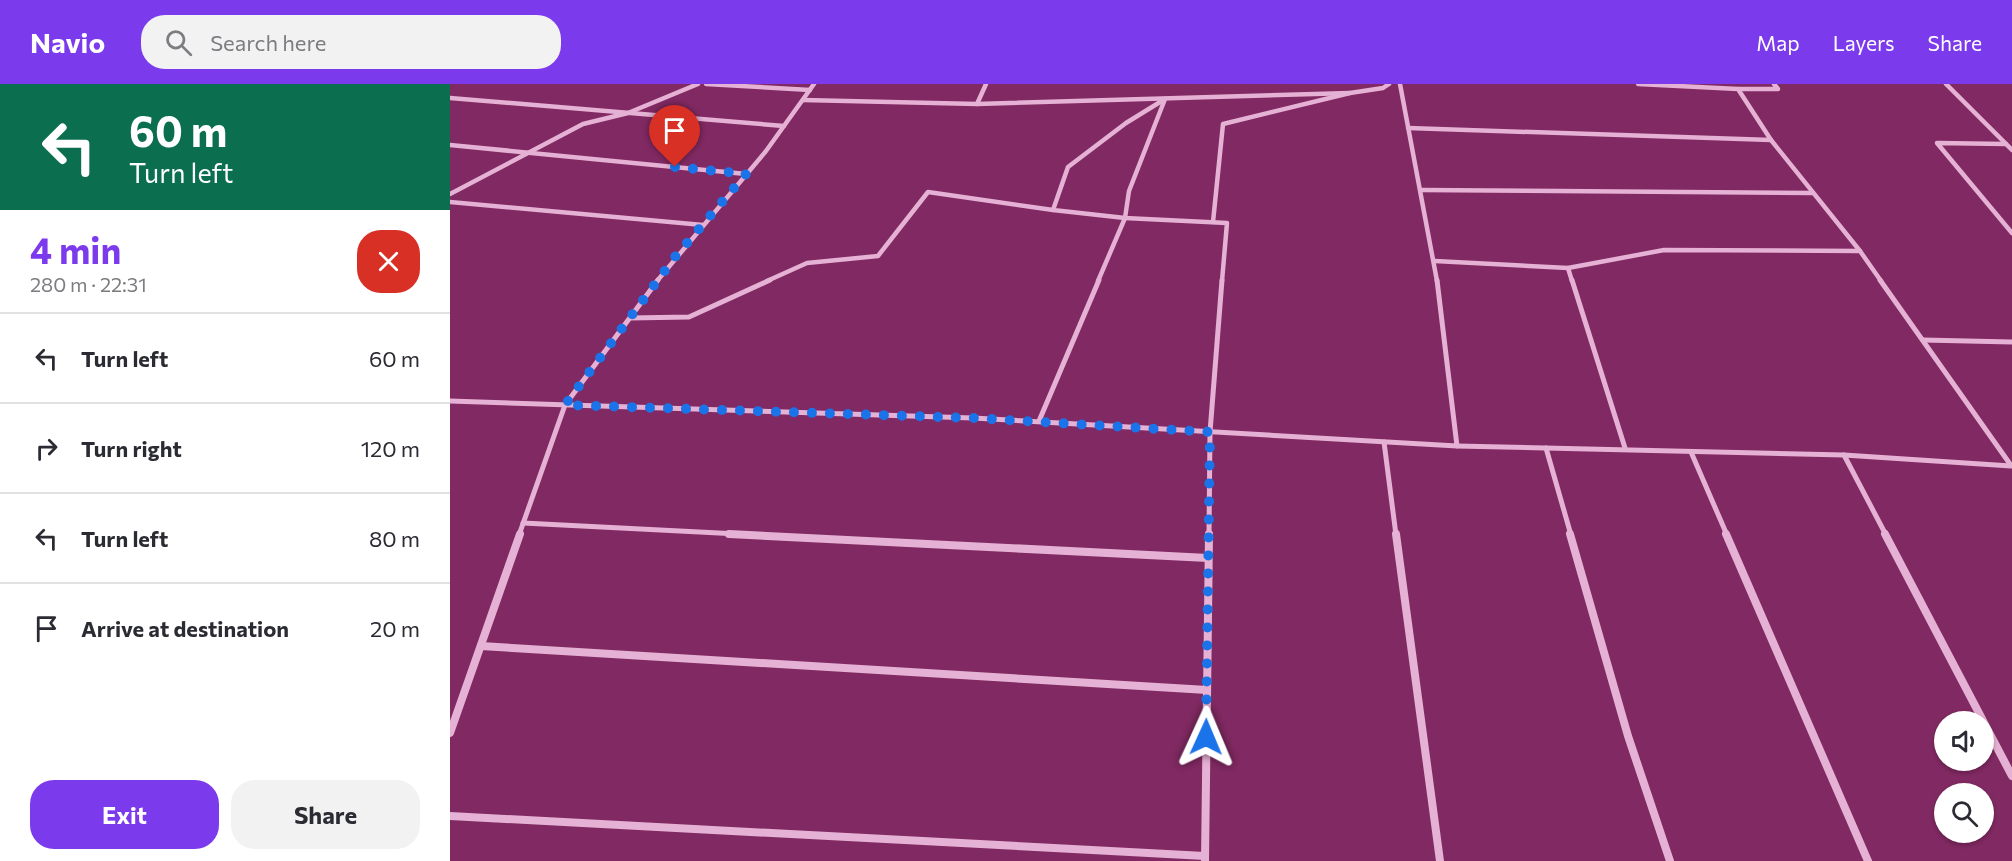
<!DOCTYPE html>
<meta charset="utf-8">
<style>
:root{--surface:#fff;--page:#f2f2f3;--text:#2b2b33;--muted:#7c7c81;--line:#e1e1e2;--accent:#7c3aed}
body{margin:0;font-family:Commissioner,sans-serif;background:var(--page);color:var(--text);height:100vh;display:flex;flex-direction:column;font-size:22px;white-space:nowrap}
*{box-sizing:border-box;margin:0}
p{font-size:20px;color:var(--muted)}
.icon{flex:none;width:33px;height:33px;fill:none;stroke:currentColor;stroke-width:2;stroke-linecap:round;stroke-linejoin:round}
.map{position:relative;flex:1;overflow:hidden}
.details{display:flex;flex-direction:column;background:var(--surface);width:450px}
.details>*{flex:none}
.hud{background:#0b6e4f;color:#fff;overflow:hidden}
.buttons{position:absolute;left:1484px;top:627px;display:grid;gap:12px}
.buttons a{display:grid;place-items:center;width:60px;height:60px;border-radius:50%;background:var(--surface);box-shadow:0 2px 4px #0004;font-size:30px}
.pin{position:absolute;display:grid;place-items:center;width:51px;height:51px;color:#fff;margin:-62px -26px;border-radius:50% 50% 50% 0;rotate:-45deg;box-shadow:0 0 6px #0007}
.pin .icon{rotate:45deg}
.me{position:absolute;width:66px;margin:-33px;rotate:1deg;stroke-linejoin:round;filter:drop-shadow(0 0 4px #0008)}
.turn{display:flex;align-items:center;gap:21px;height:126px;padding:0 30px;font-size:27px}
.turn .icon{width:78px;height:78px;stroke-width:2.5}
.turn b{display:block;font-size:42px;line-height:51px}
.round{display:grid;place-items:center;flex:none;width:63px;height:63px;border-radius:24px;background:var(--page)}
.headline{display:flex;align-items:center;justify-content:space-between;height:102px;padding:0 30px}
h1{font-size:36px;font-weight:700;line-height:45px;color:var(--accent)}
.primary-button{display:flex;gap:12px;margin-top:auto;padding:12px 30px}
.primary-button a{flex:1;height:69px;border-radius:24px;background:var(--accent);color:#fff;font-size:24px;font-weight:700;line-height:69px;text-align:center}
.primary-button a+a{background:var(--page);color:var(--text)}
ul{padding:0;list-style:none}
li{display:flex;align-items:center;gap:18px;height:90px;padding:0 30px;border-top:2px solid var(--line)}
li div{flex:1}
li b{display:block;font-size:22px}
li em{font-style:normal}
header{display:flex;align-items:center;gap:36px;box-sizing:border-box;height:84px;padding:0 30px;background:var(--accent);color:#fff}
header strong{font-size:28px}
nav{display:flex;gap:33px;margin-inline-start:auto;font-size:21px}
.search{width:420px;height:54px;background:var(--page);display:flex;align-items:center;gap:15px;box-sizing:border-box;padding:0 21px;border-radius:24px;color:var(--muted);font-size:22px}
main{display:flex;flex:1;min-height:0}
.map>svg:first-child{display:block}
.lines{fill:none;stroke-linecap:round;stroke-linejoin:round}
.minor-far2{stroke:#e5b1d4;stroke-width:4.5}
.minor-far1{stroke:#e5b1d4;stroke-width:5}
.minor{stroke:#e5b1d4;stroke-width:8}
.route{stroke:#1a73e8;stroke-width:10;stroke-dasharray:0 18}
</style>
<header>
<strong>Navio</strong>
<div class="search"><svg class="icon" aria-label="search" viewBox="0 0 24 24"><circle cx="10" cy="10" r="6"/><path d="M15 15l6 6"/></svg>Search here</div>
<nav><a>Map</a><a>Layers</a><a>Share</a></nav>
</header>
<main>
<section class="details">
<div class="hud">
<div class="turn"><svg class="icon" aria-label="left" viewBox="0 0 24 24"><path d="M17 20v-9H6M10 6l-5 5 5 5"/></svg><div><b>60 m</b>Turn left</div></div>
</div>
<div class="headline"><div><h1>4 min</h1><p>280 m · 22:31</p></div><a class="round" style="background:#d93025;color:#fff"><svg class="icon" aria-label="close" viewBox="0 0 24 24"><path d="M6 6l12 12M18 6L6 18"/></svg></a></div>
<ul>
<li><svg class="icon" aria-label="left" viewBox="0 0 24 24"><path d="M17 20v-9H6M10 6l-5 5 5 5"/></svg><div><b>Turn left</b></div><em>60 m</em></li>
<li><svg class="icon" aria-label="right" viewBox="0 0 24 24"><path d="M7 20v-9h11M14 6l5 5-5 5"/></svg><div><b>Turn right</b></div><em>120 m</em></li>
<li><svg class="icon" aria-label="left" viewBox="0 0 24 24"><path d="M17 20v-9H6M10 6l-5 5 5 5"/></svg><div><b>Turn left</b></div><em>80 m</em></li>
<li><svg class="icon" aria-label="arrive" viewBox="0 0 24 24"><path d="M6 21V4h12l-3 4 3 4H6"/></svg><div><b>Arrive at destination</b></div><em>20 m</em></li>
</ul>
<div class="primary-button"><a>Exit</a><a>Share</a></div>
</section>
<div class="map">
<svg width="1562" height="777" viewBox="0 0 1562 777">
<rect width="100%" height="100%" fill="#812962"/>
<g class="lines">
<g class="minor-far2">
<path d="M256 0 360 6"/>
<path d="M950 0 987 197"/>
<path d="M1188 0 1288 5 1321 56 1410 167"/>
<path d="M1496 0 1562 66"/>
<path d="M1288 5H1328L1324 0"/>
<path d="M0 14 334 42"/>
<path d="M715 15 676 39 618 83 603 126 675 134 777 139 772 197"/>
<path d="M353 16 527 20 536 0"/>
<path d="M527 20 900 9"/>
<path d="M958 44 1321 56"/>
<path d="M1556 60 1487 59 1562 149"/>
<path d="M0 61 296 90"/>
<path d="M971 106 1363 109"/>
<path d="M0 110 133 40 178 29 248 0"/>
<path d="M0 118 253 141"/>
<path d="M763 138 773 40 900 9 933 4 939 0"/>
<path d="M985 177 1118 184 1214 166 1410 167 1431 197"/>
<path d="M1118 184 1122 197"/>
<path d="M207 197 316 67 364 0"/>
<path d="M317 197 357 179 428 172 478 108 603 126"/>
<path d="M648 197 675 134 679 107 715 15"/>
</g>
<g class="minor-far1">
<path d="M1122 196 1175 364"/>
<path d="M1430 196 1560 380"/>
<path d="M180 234 239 233 320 196"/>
<path d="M1473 256 1562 258"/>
<path d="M0 317 523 334 1007 362 987 196"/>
<path d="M589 337 649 196"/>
<path d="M934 358 946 451"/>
<path d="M1007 362 1394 371 1561 382"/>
<path d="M1096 364 1121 451"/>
<path d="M1241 368 1277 451"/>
<path d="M1394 371 1436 451"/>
<path d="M73 439 308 451"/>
<path d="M69 451 115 321 208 196"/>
<path d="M759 451 760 348 772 196"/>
</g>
<g class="minor">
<path d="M279 450 758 474"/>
<path d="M946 450 990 777"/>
<path d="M1120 450 1178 652 1220 777"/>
<path d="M1276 450 1418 777"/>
<path d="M1435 450 1562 692"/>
<path d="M31 562 757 606"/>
<path d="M0 649 70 450"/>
<path d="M0 732 755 772"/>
<path d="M755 777 759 450"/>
</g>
</g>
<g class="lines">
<path class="route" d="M225 83 296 90 225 173 115 321 523 334 760 348 756 653"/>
</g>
</svg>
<div class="buttons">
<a><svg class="icon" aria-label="sound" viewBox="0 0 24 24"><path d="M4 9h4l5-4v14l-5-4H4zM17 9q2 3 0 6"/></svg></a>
<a><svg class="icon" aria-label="search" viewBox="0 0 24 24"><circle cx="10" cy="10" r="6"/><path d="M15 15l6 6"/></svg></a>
</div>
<div class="pin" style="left:225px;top:83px;background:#d93025"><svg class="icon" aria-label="arrive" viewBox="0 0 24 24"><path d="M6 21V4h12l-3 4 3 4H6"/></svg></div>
<svg class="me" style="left:756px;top:653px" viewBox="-20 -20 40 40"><path d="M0-17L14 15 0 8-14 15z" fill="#1a73e8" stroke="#fff" stroke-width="4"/></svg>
</div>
</main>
